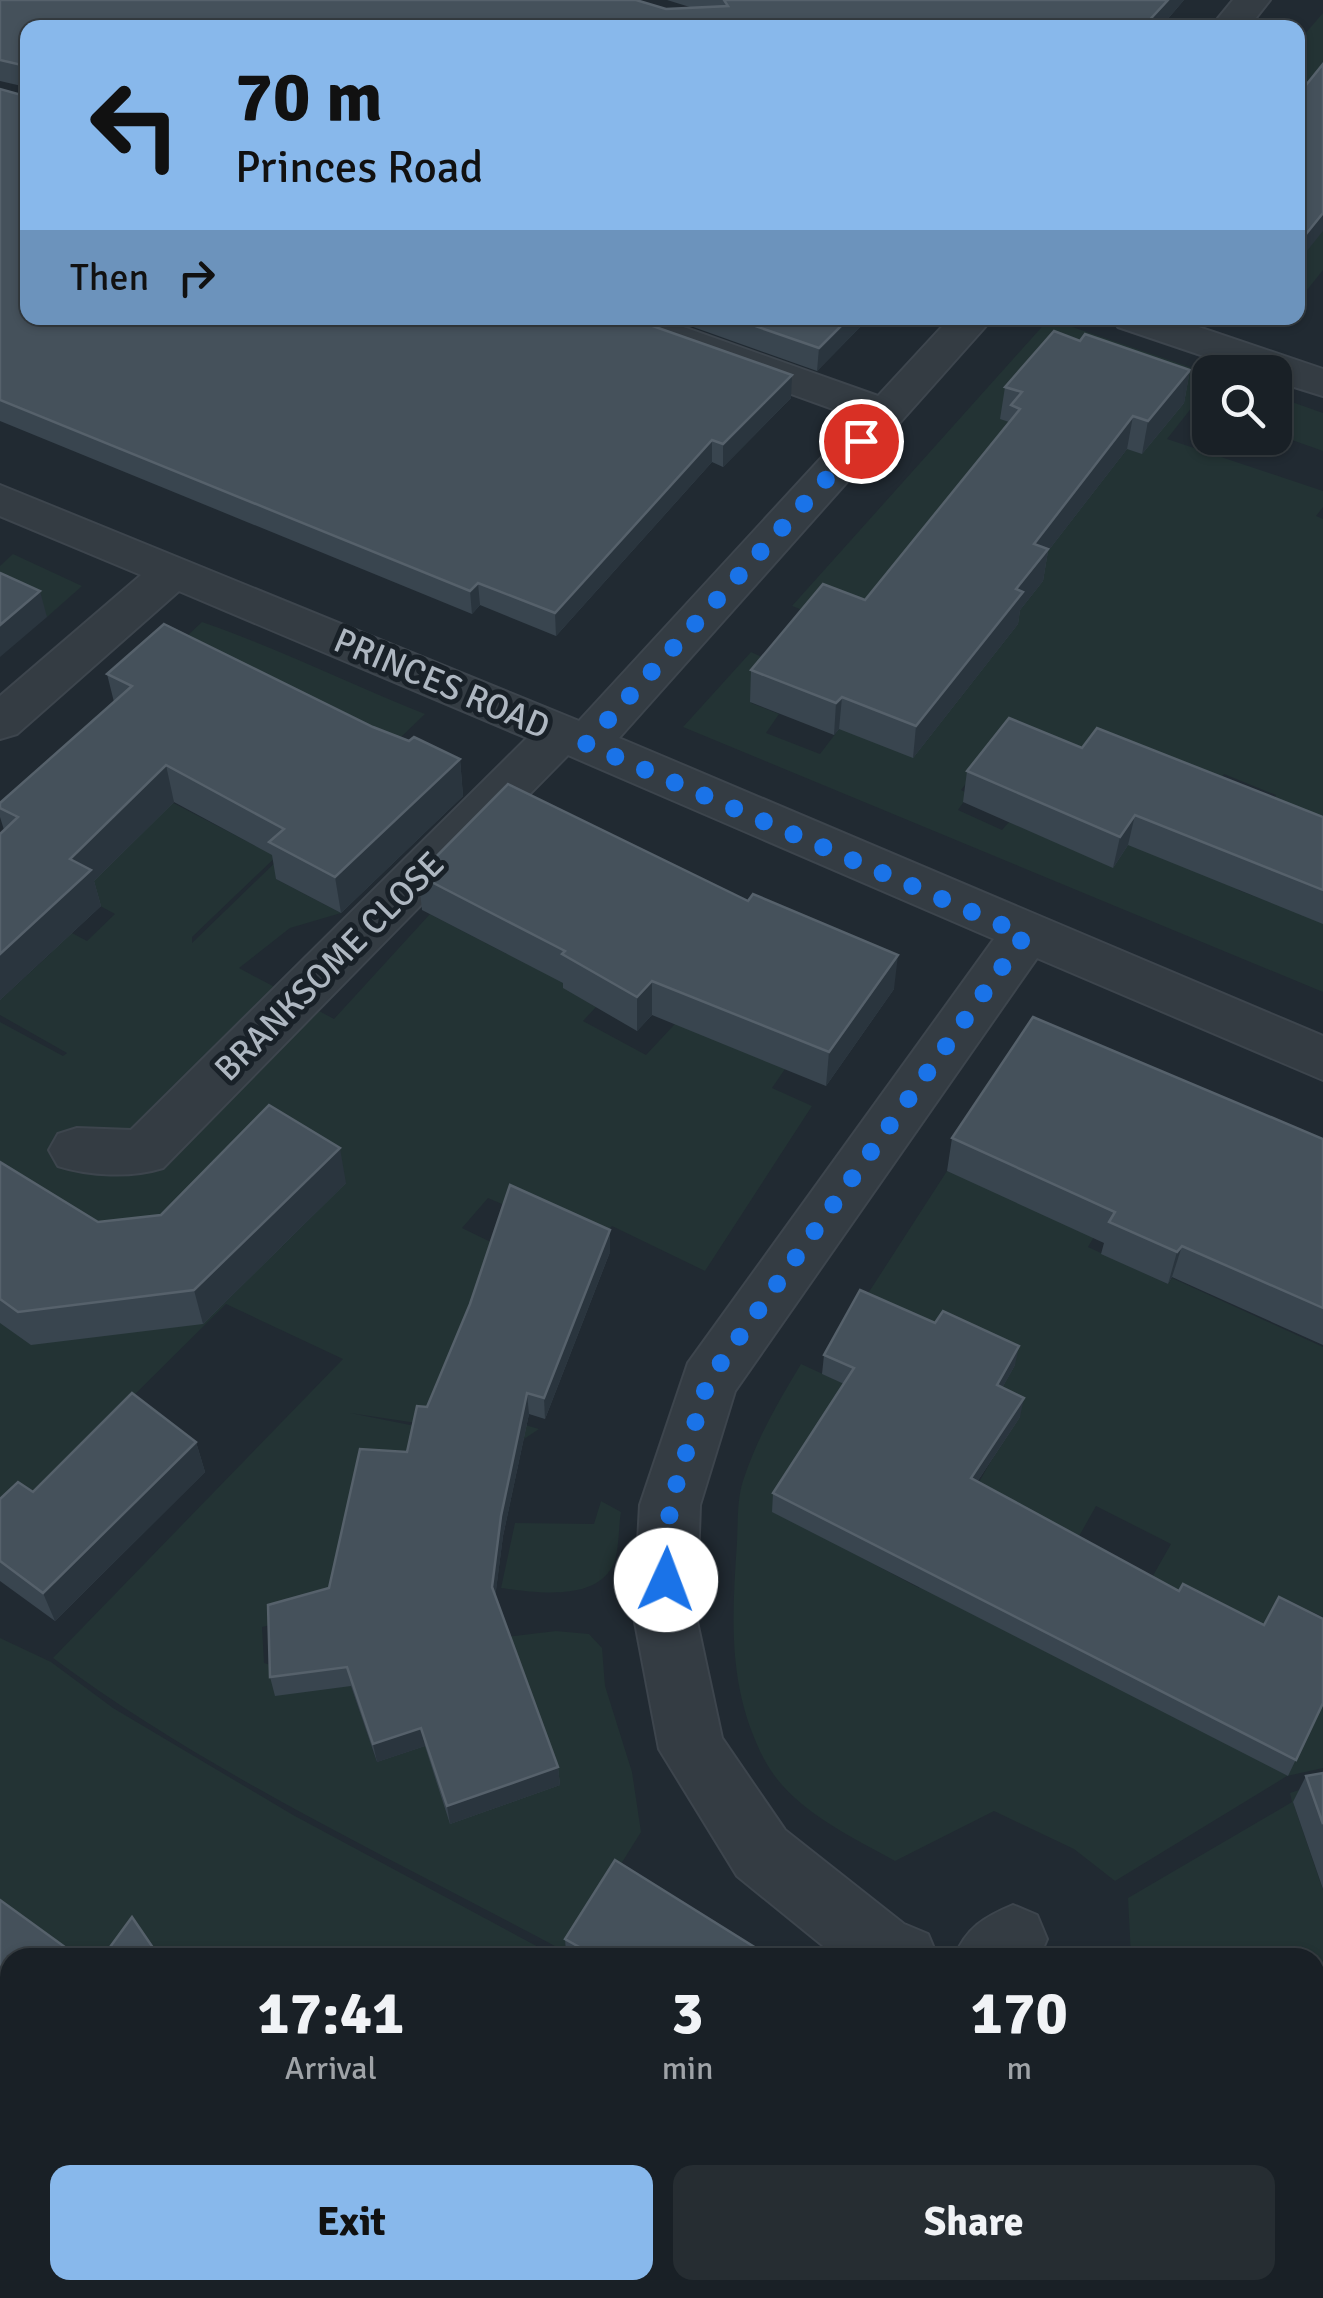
<!DOCTYPE html>
<style>
:root{--surface:#192026;--page:#262d32;--text:#f1f3f6;--muted:#9fa3a7;--line:#373e43;--accent:#88b8eb}
body{margin:0;font-family:Signika,sans-serif;background:var(--page);color:var(--text);height:100vh;display:flex;flex-direction:column;font-size:38px;white-space:nowrap}
*{box-sizing:border-box;margin:0}
p{font-size:32px;color:var(--muted)}
.icon{flex:none;width:55px;height:55px;fill:none;stroke:currentColor;stroke-width:2;stroke-linecap:round;stroke-linejoin:round}
.map{position:relative;flex:1;overflow:hidden}
.drawer{position:absolute;left:0px;top:1948px;width:1325px;height:352px;display:flex;flex-direction:column;background:var(--surface);border-radius:30px 30px 0 0;box-shadow:0 2px 8px #0004,0 0 0 2px var(--line)}
.drawer>*{flex:none}
.top-card{position:absolute;left:20px;top:20px;width:1285px;height:305px;border-radius:20px;box-shadow:0 2px 8px #0004,0 0 0 2px var(--line);background:#88b8eb;color:#111;overflow:hidden}
.tools{position:absolute;left:1192px;top:355px;display:grid;gap:20px}
.tools a{display:grid;place-items:center;width:100px;height:100px;border-radius:20px;background:var(--surface);box-shadow:0 2px 8px #0004,0 0 0 2px var(--line);font-size:50px}
.pin{position:absolute;display:grid;place-items:center;width:85px;height:85px;color:#fff;margin:-42px;border:5px solid #fff;border-radius:50%;box-shadow:0 2px 10px #0007}
.me{position:absolute;width:110px;margin:-55px;rotate:2deg;stroke-linejoin:round;filter:drop-shadow(0 0 8px #0008)}
.turn{display:flex;align-items:center;gap:35px;height:210px;padding:0 50px;font-size:45px}
.turn .icon{width:130px;height:130px;stroke-width:2.5}
.turn b{display:block;font-size:70px;line-height:85px}
.then{display:flex;align-items:center;height:95px;padding:0 50px;background:#0003;gap:20px;font-size:38px}
.eta{display:flex;justify-content:space-evenly;align-items:center;height:170px;text-align:center}
.eta b{font-size:60px;font-weight:800;line-height:70px}
.button{display:flex;gap:20px;margin-top:auto;padding:20px 50px}
.button a{flex:1;height:115px;border-radius:20px;background:var(--accent);color:#111;font-size:40px;font-weight:800;line-height:115px;text-align:center}
.button a+a{background:var(--page);color:var(--text)}
.map>svg:first-child{display:block}
.green{fill:#233334;fill-rule:evenodd}
.lines{fill:none;stroke-linecap:round;stroke-linejoin:round}
.street-casing{stroke:#3d454d;stroke-width:4}
.street{fill:#343c43;fill-rule:evenodd}
.wall{fill:#39454f}
.shaded-wall{fill:#2a353e}
.building{fill:#45515b;stroke:#56616b;stroke-width:2.5}
.route{stroke:#1a73e8;stroke-width:18;stroke-dasharray:0 32.4}
.labels{text-anchor:middle;stroke-width:10;stroke-linejoin:round;paint-order:stroke}
.street-label{font-size:35px;fill:#aeb7c1;stroke:#192128}
</style>
<div class="map">
<svg width="1323" height="2298" viewBox="0 0 1323 2298">
<rect width="100%" height="100%" fill="#212a32"/>
<g class="green">
<path d="M1323 13V89L1298 140V42Z"/>
<path d="M1298 217 1323 226V270L1307 290H1298Z"/>
<path d="M1049 319 1210 374V412L1193 406 1167 439 1323 491V507L1316 516 1323 519V850L1258 824 1276 795 1224 774 1202 806 1238 890 1323 922V992L683 727 751 652 781 666 751 703 779 714 766 733 820 754 839 729 958 670 792 606ZM995 746 1113 867 1009 822 1002 830 958 810 969 794 961 790Z"/>
<path d="M1275 396 1323 413V451L1275 434Z"/>
<path d="M13 554 82 586 47 617 0 596V566Z"/>
<path d="M202 622C278 648 350 684 425 714L192 937V943L314 825 276 879 341 913 290 928 239 968 334 1019 430 914 507 954 596 955 563 987 596 1007 583 1021 646 1055 688 1010 785 1069 772 1088 812 1106 705 1271 612 1226 594 1244 488 1198 462 1228 503 1248 435 1399 539 1429 524 1439 350 1413 420 1427 347 1607 262 1627 264 1663 351 1686 377 1762 425 1746 505 1637 556 1631 589 1634 602 1648 605 1686 632 1772 641 1832 566 1952C393 1859 211 1775 53 1658L343 1359 226 1304 0 1528V1022L63 1056 67 1053 0 1015V1000L51 953 57 925 87 941 115 914 80 895 11 801ZM356 753 256 846 158 795Z"/>
<path d="M947 1171 1102 1223 1088 1247 1168 1284 1172 1278 1323 1347V1617L1284 1599 1271 1614 1323 1702V1768L1287 1776 1115 1881 1074 1849 994 1811 895 1861C849 1835 790 1809 764 1759 727 1687 732 1619 737 1542 738 1522 737 1499 743 1481 757 1438 778 1402 801 1364L923 1420 846 1549 919 1588 995 1454 858 1309ZM1096 1506 1171 1544 1142 1595 1069 1554Z"/>
<path d="M601 1501 621 1512C618 1528 620 1552 612 1567 593 1602 533 1592 501 1588L515 1523 594 1524Z"/>
<path d="M0 1638 51 1662 113 1708 293 1815 557 1957H59L0 1925Z"/>
<path d="M1323 1782 1293 1802 1323 1890V1980L1315 1981V1958L1131 1957 1128 1898 1292 1802 1290 1793Z"/>
<path d="M641 2290H1108L1121 2298H637Z"/>
</g>
<g class="lines">
<g class="street-casing">
<g id="street">
<path d="M1233 0H1270L1248 28H1210Z"/>
<path d="M600 318H658L878 396 950 318H993L619 738 1323 1036V1080L1037 958 735 1391 700 1505 696 1617 722 1738 785 1830 904 1924 928 1934 938 1958H838L737 1876 659 1749 634 1617 640 1505 688 1363 994 939 568 755 163 1168C131 1178 90 1176 58 1166L49 1150 58 1134 77 1128 131 1130 527 738 179 591 17 734 0 739V696L141 575 0 516V485L579 721 858 418 605 327Z"/>
<path d="M1112 318H1172L1323 369V396L1275 381V372H1251L1118 327Z"/>
<path d="M1013 1905 1037 1915 1047 1939 1039 1958H954C966 1928 984 1917 1013 1905Z"/>
</g>
</g>
<use href="#street" class="street"/>
</g>
<g class="wall">
<path d="M0 0 666 9 693 8 667 0H1184L1160 28H28V318L791 398 723 467 712 462 556 636 480 605 472 614 0 421V89L25 96 26 87 0 81Z"/>
<path d="M668 318H869L817 371Z"/>
<path d="M1080 341 1190 370 1184 403 1142 454 1127 449 1048 551 1043 581 1020 610 1018 624 913 758 839 729 834 735 750 702 751 670 865 600 1009 422 1000 419 1005 387Z"/>
<path d="M107 674 373 727 460 759 463 796 341 913 276 879 272 855 174 802 94 881 101 906 0 1000V834L4 830 0 817V803L114 702Z"/>
<path d="M1082 748 1323 817V924L1128 845 1113 868 963 802 967 771Z"/>
<path d="M418 875 894 989 826 1086 652 1015 637 1031 563 988V983L422 910Z"/>
<path d="M952 1138 1323 1139V1345L1172 1277 1168 1284 1101 1254 1104 1243 947 1171Z"/>
<path d="M0 1162 98 1222 161 1215 346 1183 203 1324 31 1345 0 1323Z"/>
<path d="M610 1252 545 1419 529 1414 503 1536 495 1597 558 1767 560 1785 450 1824 425 1746 377 1762 351 1686 275 1696 270 1677 329 1588 407 1452Z"/>
<path d="M824 1355 1015 1365 1002 1388 1020 1417 977 1482 1323 1703 1288 1776 772 1512 773 1493 844 1384 822 1374Z"/>
<path d="M196 1442 205 1472 55 1621 0 1581V1499L33 1492Z"/>
<path d="M1323 1773V1889L1293 1802 1306 1776Z"/>
<path d="M0 1900 10 1958V2165L0 2158Z"/>
<path d="M565 1939 772 1958H577L566 1952Z"/>
<path d="M1323 2006V2269L1315 2284V2023Z"/>
<path d="M195 2290H684L697 2298H207Z"/>
<path d="M1170 2290H1312L1308 2298H1183Z"/>
</g>
<g class="shaded-wall">
<path d="M1168 0H1184L1160 28H1142Z"/>
<path d="M1323 213V231L1298 262V244Z"/>
<path d="M849 318H869L817 371 819 348Z"/>
<path d="M1190 370 1184 403 1142 454 1148 421Z"/>
<path d="M792 375 791 398 723 467V444Z"/>
<path d="M1133 416 1127 449 1048 551 1043 581 1020 610 1018 624 913 758 916 726 1016 589 1034 544Z"/>
<path d="M712 440V462L556 636 555 613Z"/>
<path d="M478 583 480 605 472 614 470 591Z"/>
<path d="M40 591 47 617 0 657V625Z"/>
<path d="M842 697 839 729 834 735 836 703Z"/>
<path d="M460 759 463 796 341 913 335 877Z"/>
<path d="M166 765 174 802 94 881 101 906 0 1000V954L70 859Z"/>
<path d="M1135 815 1128 845 1113 868 1120 837Z"/>
<path d="M898 955 894 989 826 1086 829 1052Z"/>
<path d="M652 981V1015L637 1031V997Z"/>
<path d="M340 1148 346 1183 203 1324 194 1290Z"/>
<path d="M610 1230V1252L545 1419 544 1398Z"/>
<path d="M1182 1246 1172 1277 1168 1284 1177 1252Z"/>
<path d="M1019 1346 1015 1365 993 1404 997 1385Z"/>
<path d="M527 1393 529 1414 503 1536 494 1607 492 1587 501 1516Z"/>
<path d="M1024 1398 1020 1417 967 1497 971 1478Z"/>
<path d="M196 1442 205 1472 55 1621 43 1593Z"/>
<path d="M421 1728 425 1746 377 1762 373 1744Z"/>
<path d="M558 1767 560 1785 450 1824 447 1806Z"/>
</g>
<g class="building">
<path d="M0 0H636L666 9 728 6 724 0H1168L1142 28H28V318H630L792 375 723 444 712 440 555 613 478 583 470 591 0 400V89L25 96 26 66 0 60Z"/>
<path d="M1323 64V213L1298 244V95Z"/>
<path d="M732 318H849L819 348Z"/>
<path d="M1054 331 1080 341 1085 334 1190 370 1148 421 1133 416 1034 544 1048 549 1016 589 1023 592 916 726 842 697 836 703 751 670 823 584 865 600 1020 409 1011 405 1022 392 1005 387Z"/>
<path d="M0 573 40 591 0 625Z"/>
<path d="M164 624 373 727 409 741 414 737 460 759 335 877 269 842 284 829 166 765 70 859 91 870 0 954V834L18 817 0 808V803L132 686 107 674Z"/>
<path d="M1009 718 1082 748 1097 728 1323 817V890L1135 815 1120 837 967 771Z"/>
<path d="M508 784 748 901 753 894 898 955 829 1052 652 981 637 997 562 954 565 951 418 875Z"/>
<path d="M1033 1017 1323 1139V1308L1182 1246 1177 1252 1109 1222 1115 1212 952 1138Z"/>
<path d="M269 1105 340 1148 194 1290 18 1312 0 1299V1162L98 1222 161 1215Z"/>
<path d="M510 1185 610 1230 544 1398 527 1393 501 1516 492 1587 558 1767 447 1806 421 1728 373 1744 347 1667 270 1677 268 1605 329 1588 360 1449 407 1452 417 1406 427 1407 470 1304Z"/>
<path d="M860 1290 935 1323 943 1311 1019 1346 997 1385 1024 1398 971 1478 1179 1591 1183 1584 1264 1625 1279 1597 1323 1619V1703L1296 1760 773 1493 854 1368 824 1355Z"/>
<path d="M132 1393 196 1442 43 1593 0 1561V1499L18 1482 33 1492Z"/>
<path d="M1323 1773V1824L1306 1776Z"/>
<path d="M615 1860 772 1958H599L565 1939Z"/>
<path d="M0 1900 80 1958H10V2156L0 2149Z"/>
<path d="M132 1917 160 1958H102Z"/>
<path d="M1323 2015V2269L1315 2284V2033Z"/>
<path d="M209 2290H684L697 2298H221Z"/>
<path d="M1209 2290H1312L1308 2298H1221Z"/>
</g>
<g class="lines">
<path class="route" d="M666 1580 670 1505 708 1381 1025 935 586 744 861 441"/>
</g>
<g class="labels">
<g class="street-label">
<text transform="translate(442 683) rotate(23)" y="12">PRINCES ROAD</text>
<text transform="translate(329 966) rotate(-45)" y="12">BRANKSOME CLOSE</text>
</g>
</g>
</svg>
<div class="tools">
<a><svg class="icon" aria-label="search" viewBox="0 0 24 24"><circle cx="10" cy="10" r="6"/><path d="M15 15l6 6"/></svg></a>
</div>
<div class="pin" style="left:861px;top:441px;background:#d93025"><svg class="icon" aria-label="arrive" viewBox="0 0 24 24"><path d="M6 21V4h12l-3 4 3 4H6"/></svg></div>
<svg class="me" style="left:666px;top:1580px" viewBox="-20 -20 40 40"><circle r="19" fill="#fff"/><path d="M0-13L10 11 0 6-10 11z" fill="#1a73e8"/></svg>
<div class="top-card">
<div class="turn"><svg class="icon" aria-label="left" viewBox="0 0 24 24"><path d="M17 20v-9H6M10 6l-5 5 5 5"/></svg><div><b>70 m</b>Princes Road</div></div>
<div class="then">Then<svg class="icon" aria-label="right" viewBox="0 0 24 24"><path d="M7 20v-9h11M14 6l5 5-5 5"/></svg></div>
</div>
<section class="drawer">
<div class="eta">
<div><b>17:41</b><p>Arrival</p></div>
<div><b>3</b><p>min</p></div>
<div><b>170</b><p>m</p></div>
</div>
<div class="button"><a>Exit</a><a>Share</a></div>
</section>
</div>
